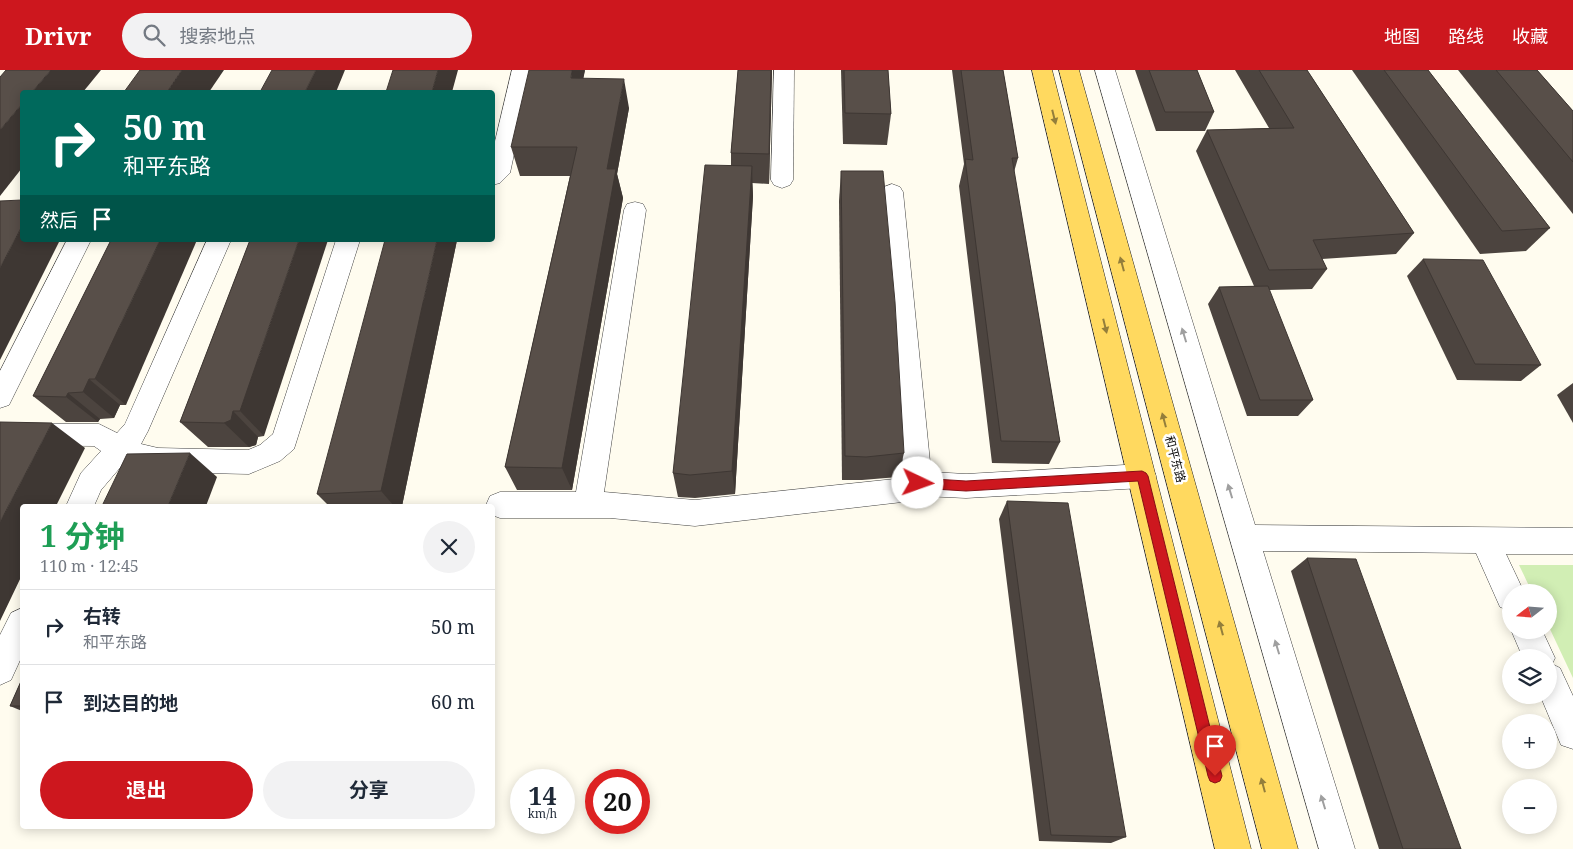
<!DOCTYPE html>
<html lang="zh">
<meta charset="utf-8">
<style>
:root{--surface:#fff;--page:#f2f2f3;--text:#1f2937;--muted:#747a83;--line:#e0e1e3;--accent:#cd171e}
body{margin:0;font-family:"Noto Serif","Noto Sans SC",serif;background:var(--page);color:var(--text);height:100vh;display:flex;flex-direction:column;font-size:19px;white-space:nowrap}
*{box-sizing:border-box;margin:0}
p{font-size:16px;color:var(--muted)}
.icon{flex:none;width:28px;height:28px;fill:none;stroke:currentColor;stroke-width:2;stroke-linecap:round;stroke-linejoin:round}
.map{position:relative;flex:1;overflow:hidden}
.side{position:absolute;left:20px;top:434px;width:475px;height:325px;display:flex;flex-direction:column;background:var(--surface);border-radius:5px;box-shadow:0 2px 12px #0003}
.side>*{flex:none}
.banner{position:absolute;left:20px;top:20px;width:475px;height:152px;border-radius:5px;box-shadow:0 2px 12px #0003;background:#00695c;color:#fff;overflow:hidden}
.needle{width:32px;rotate:253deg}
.buttons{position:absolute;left:1502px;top:514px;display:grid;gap:10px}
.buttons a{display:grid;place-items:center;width:55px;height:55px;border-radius:50%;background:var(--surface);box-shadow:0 2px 12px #0003;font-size:25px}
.speed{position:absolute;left:510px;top:699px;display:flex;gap:10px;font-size:25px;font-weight:700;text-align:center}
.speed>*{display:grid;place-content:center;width:65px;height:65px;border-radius:50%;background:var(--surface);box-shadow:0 2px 12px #0003;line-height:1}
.speed small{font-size:12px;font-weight:400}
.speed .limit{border:8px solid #d22;background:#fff;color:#111}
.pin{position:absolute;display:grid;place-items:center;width:42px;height:42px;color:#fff;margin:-51px -21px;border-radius:50% 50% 50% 0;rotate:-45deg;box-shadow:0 0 5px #0007}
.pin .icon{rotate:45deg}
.me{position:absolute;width:55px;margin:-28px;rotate:93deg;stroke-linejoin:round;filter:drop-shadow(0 0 4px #0008)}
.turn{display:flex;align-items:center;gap:18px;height:105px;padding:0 20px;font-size:22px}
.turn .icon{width:65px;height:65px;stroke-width:2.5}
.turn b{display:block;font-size:35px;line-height:42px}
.then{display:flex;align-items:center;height:48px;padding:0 20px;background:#0003;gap:10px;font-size:19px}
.round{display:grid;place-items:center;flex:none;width:52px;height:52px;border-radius:26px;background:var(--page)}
.summary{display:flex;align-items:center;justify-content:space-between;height:85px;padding:0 20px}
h1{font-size:30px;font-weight:700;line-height:38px;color:#1e9e55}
.button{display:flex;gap:10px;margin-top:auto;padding:10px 20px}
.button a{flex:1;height:58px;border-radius:30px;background:var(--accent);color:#fff;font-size:20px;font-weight:700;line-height:58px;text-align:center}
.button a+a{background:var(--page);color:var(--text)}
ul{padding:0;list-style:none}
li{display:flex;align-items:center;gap:15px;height:75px;padding:0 20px;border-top:1px solid var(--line)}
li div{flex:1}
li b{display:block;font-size:19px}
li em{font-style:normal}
header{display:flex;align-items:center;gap:30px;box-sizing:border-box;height:70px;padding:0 25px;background:var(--accent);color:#fff}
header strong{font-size:24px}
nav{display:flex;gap:28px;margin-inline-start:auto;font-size:18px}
.search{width:350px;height:45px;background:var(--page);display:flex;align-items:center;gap:12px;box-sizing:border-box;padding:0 18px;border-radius:28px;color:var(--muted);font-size:19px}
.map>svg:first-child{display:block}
.green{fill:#d1eeb4}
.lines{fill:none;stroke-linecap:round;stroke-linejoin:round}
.minor-casing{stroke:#414141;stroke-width:1}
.major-casing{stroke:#1f1f1f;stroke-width:1}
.minor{fill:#fff;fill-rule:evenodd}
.major{fill:#ffd95f;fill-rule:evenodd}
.wall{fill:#4c443f}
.shaded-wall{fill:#3e3733}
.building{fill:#584f49;stroke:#3e3733}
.oneway{fill:#937e3b}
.oneway2{fill:#9f9f9f}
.route{fill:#cd171e;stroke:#850f14}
.labels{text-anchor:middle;stroke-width:5;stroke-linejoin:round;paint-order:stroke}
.street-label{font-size:12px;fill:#0e0e0e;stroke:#fff}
</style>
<header>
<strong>Drivr</strong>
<div class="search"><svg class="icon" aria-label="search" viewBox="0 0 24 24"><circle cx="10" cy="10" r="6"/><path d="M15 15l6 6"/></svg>搜索地点</div>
<nav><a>地图</a><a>路线</a><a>收藏</a></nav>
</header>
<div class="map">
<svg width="1573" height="779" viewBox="0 0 1573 779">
<rect width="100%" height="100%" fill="#fffcef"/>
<path class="green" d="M1519 495H1573V608L1549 557V522H1532Z"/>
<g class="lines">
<g class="minor-casing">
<g id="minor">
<path d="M512 0H532L510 103 500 113 492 115V84Z"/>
<path d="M774 0H794L793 110 790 115 782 118 774 115 771 110Z"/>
<path d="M1095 0H1115L1255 455 1573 458V484H1506L1524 522H1511V541L1500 537 1476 483 1263 481 1355 779H1319Z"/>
<path d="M892 114 900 117 903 122 931 402 966 404 1142 394 1152 397 1156 406 1152 415 1142 418 966 428 923 426 911 431 695 456 610 448H500L492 445V436L486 435 490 426 500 422H576L624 140 627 134 635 132 643 134 646 140 604 422 695 430 904 408 881 122 884 117Z"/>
<path d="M67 170H91L9 335 0 338V301Z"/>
<path d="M207 170H231L148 361 141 374 158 378 248 380 260 375 273 364 336 170H360L294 379 280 391 249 404 158 402 124 393 101 420 94 436H66L81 403 101 381 94 376 0 375V353L99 354 117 363 125 354Z"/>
<path d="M22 538V586L11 610 0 615V565L11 543Z"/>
<path d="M1511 558V560H1542L1555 588 1552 594 1560 598 1573 626V679L1561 675 1540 625H1549V588H1523L1511 560Z"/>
</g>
</g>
<g class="major-casing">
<g id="major">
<path d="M1032 0H1052L1251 779H1215Z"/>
<path d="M1059 0H1079L1298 779H1262Z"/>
</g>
</g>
<use href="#minor" class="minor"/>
<use href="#major" class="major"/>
</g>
<g class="wall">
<path d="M585 0 583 8 629 38 617 104 623 128 572 420H517L505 397 570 106H520L511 77Z"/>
<path d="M738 0H772L769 114 752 113 753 126 735 424 695 428 678 427 673 403 731 96V83Z"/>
<path d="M841 0H888L891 44 887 75 843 74Z"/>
<path d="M952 0H1003L1018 88 1014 102 1060 372 1049 394 992 393 959 116 964 94Z"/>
<path d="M1135 0H1197L1214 42 1205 61H1156Z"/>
<path d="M1235 0H1307L1414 163 1396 184 1322 189 1327 199 1312 219 1269 220 1313 330 1298 346H1247L1208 234 1219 217 1254 216 1196 81 1207 60 1269 58Z"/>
<path d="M1352 0H1428L1550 158 1526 181 1480 184Z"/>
<path d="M1458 0H1537L1573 41V144Z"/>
<path d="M841 101 904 383 898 407 862 410H842L839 131Z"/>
<path d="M111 170 126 335H120L114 348 100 349 98 352H66L33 326Z"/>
<path d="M250 170 264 366 258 367 256 375 249 377H208L180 352Z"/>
<path d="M457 170 402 436H329L317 424Z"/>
<path d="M1423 189 1541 295 1521 311 1457 310 1407 206Z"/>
<path d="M1573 313V353L1557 325Z"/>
<path d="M1007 431 1126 767 1111 773 1039 771 999 449Z"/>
<path d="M1307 488 1461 779H1379L1291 501Z"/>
<path d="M22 609V641L10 636Z"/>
</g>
<g class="shaded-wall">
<path d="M51 0H101L83 22H32Z"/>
<path d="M182 0H224L209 22H167Z"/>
<path d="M316 0H345L336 22H305Z"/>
<path d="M438 0H458L452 22H432Z"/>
<path d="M572 0H585L578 37 571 8Z"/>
<path d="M771 0H772L769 114V84Z"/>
<path d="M624 9 629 38 617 104 623 128 572 420 562 398 607 99Z"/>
<path d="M22 34V98L0 126V60Z"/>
<path d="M752 96 753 126 735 424 732 401Z"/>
<path d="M22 156V170H60L0 290V198Z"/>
<path d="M160 170H197L126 335 95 309Z"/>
<path d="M299 170H328L264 366 240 341Z"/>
<path d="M437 170H457L402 436H394L381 421Z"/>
<path d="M89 309 120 335 114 348 83 322Z"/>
<path d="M68 323 100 349 98 352 66 327Z"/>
<path d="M233 341 258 367 256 375 249 377 224 353Z"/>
<path d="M52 353 85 378 56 436H22V505L0 551V452Z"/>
<path d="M190 383 217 407 206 436H168Z"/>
</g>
<g class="building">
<path d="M6 0H51L32 22H22V34L0 60V7Z"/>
<path d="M140 0H182L167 22H124Z"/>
<path d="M272 0H316L305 22H260Z"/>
<path d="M393 0H438L432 22H386Z"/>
<path d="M529 0H572L571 8 624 9 607 99H616L562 398 505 397 577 77H511Z"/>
<path d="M738 0H771L769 84 731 83Z"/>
<path d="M844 0H888L891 44 845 43Z"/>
<path d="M961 0H1003L1018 88H1012L1060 372 1001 371 965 89 973 90Z"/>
<path d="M1149 0H1197L1214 42H1165Z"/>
<path d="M1259 0H1307L1414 163 1313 170 1327 199 1269 200 1207 60 1294 58Z"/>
<path d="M1384 0H1428L1550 158 1502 161Z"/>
<path d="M1496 0H1537L1573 41V92Z"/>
<path d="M705 95 752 96 732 401 690 405 673 403Z"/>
<path d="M841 101H883L895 232 904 383 866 387 845 386Z"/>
<path d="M22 130V156L0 198V131Z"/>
<path d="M111 170H160L95 309H89L83 322 68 323 66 327 33 326Z"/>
<path d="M250 170H299L240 341H233L231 350 224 353 180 352Z"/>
<path d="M385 170H437L381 421 317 424Z"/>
<path d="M1423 189 1483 190 1541 295 1475 294Z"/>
<path d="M1268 216 1313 330H1260L1219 217Z"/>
<path d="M0 352 52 353 0 452Z"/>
<path d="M190 383 168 436H102L127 384Z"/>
<path d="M1007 431 1068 433 1126 767 1051 765Z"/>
<path d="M1307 488 1356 489 1461 779H1403Z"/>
<path d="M22 609V636H10Z"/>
</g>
<defs><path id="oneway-solid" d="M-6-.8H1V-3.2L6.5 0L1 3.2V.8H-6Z" transform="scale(1.25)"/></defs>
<g class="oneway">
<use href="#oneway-solid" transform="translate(1054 47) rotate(76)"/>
<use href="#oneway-solid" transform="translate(1122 194) rotate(-105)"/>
<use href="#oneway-solid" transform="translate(1105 256) rotate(76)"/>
<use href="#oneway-solid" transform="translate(1164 350) rotate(-105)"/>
<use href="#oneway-solid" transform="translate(1221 558) rotate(-105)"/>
<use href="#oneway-solid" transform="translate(1263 715) rotate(-105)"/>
</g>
<g class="oneway2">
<use href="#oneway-solid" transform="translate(1184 265) rotate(-107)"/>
<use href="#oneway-solid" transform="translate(1230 421) rotate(-107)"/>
<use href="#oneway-solid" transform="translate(1277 577) rotate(-107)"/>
<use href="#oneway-solid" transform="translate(1323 732) rotate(-107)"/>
</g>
<path class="route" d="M1142 401 1146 403 1148 406 1222 706 1220 711 1215 713 1210 711 1208 706 1138 411 966 421 918 418 914 417 912 413 914 410 918 408 966 411Z"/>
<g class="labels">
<g class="street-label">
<text transform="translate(1175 389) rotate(75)" y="4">和平东路</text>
</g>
</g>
</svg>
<div class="buttons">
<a><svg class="needle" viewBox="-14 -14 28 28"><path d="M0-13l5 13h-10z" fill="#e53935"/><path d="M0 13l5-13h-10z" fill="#747a83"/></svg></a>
<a><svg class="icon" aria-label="layers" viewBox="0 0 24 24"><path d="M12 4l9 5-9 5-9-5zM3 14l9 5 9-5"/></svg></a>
<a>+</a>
<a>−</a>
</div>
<div class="speed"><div>14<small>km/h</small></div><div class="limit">20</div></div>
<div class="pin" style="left:1215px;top:706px;background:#d93025"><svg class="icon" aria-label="arrive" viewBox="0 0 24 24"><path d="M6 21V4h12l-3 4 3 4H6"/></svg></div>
<svg class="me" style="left:918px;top:413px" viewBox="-20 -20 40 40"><circle r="19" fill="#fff"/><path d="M0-13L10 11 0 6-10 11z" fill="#cd171e"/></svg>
<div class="banner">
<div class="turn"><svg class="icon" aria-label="right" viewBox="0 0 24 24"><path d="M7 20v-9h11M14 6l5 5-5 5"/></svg><div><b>50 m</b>和平东路</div></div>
<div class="then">然后<svg class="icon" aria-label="arrive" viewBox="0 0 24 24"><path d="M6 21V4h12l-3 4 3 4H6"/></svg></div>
</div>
<section class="side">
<div class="summary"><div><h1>1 分钟</h1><p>110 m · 12:45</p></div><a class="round"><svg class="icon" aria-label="close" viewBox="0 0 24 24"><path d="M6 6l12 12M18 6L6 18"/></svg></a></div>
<ul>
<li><svg class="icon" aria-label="right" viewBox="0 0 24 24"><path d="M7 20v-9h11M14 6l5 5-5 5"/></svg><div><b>右转</b><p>和平东路</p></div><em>50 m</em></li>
<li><svg class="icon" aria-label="arrive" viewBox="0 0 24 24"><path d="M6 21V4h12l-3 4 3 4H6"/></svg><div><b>到达目的地</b></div><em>60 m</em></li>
</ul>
<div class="button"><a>退出</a><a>分享</a></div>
</section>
</div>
